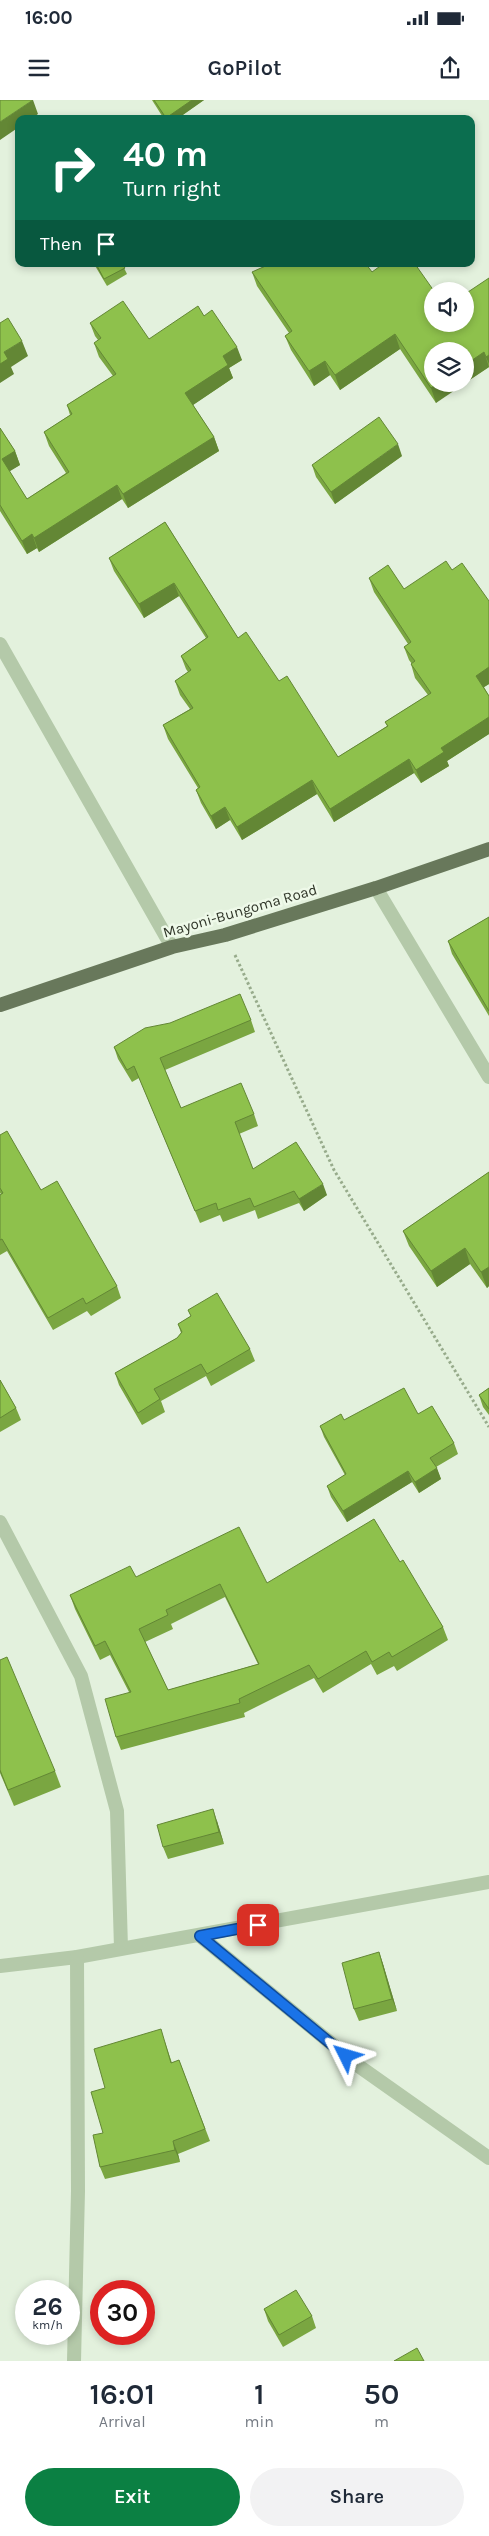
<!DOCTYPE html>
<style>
:root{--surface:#fff;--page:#f2f2f3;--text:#1f2937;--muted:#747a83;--accent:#0b8043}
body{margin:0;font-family:Karla,sans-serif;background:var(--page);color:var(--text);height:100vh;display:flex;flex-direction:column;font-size:19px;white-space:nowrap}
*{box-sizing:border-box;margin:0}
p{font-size:16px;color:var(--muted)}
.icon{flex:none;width:28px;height:28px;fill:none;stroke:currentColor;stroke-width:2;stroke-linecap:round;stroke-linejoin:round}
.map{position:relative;height:2261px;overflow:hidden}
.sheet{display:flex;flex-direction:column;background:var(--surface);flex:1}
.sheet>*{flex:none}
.guide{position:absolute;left:15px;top:15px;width:460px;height:152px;border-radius:10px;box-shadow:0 2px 8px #0003;background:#0b6e4f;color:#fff;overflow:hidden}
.tools{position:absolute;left:424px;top:182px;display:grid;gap:10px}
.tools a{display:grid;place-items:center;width:50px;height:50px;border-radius:50%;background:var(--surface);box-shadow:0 2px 8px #0003;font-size:25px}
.speed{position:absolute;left:15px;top:2180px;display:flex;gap:10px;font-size:25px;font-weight:700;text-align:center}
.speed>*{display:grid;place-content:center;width:65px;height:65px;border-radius:50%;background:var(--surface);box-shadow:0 2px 8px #0003;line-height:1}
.speed small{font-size:12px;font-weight:400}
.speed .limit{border:8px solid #d22;background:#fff;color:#111}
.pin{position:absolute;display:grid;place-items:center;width:42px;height:42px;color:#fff;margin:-21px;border-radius:10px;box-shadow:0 2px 8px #0006}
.me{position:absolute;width:55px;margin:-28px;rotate:310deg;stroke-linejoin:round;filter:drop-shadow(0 0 4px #0008)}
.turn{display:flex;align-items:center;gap:18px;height:105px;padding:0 25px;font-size:22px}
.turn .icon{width:65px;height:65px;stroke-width:2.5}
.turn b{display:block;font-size:35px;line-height:42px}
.then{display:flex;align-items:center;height:48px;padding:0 25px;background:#0003;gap:10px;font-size:19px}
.eta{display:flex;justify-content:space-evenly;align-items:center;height:85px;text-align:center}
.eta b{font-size:30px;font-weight:600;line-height:35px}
.cta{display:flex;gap:10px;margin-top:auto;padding:10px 25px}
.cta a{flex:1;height:58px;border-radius:30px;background:var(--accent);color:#fff;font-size:20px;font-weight:600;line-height:58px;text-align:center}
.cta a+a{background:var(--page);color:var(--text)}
.status{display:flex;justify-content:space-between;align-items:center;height:35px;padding:0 25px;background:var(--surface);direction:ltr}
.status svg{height:14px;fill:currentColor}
header{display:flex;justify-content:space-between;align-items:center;height:65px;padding:0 25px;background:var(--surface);font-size:22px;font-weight:600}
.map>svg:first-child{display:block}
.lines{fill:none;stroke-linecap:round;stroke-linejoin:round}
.path{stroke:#97ab8b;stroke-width:3;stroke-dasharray:2.5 2.5;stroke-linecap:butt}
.minor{stroke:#b4c9a9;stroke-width:14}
.primary{stroke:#68785b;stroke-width:14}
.wall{fill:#7aa641;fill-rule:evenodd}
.shaded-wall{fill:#638735}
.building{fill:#8ec14c;stroke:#638735;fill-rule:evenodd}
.route-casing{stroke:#114b97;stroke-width:12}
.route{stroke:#1a73e8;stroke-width:9}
.labels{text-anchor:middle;stroke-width:5;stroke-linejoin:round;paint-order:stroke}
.street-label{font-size:15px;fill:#303629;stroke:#eef9e9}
</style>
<div class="status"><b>16:00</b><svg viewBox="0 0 49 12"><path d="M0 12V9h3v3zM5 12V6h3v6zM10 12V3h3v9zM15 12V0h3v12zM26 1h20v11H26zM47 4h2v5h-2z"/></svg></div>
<header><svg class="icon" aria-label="menu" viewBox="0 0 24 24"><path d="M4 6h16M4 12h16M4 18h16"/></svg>GoPilot<svg class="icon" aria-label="share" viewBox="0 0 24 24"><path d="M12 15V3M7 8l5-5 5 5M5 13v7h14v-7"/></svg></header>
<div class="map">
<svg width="489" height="2261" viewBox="0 0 489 2261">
<rect width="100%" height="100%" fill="#e3f1dd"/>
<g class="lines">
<path class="path" d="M235 855 334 1070 489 1327"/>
<g class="minor">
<path d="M0 544 172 847"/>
<path d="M376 788 489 977"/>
<path d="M0 1422 81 1576 117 1711 121 1848"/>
<path d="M200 1836 360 1967 489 2058"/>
<path d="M0 1866 77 1857 489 1782"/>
<path d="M74 2261 78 2091 77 1857"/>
</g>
<path class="primary" d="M0 905 172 847 225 835 376 788 489 749"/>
</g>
<g class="wall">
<path d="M152 0H204L177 19H164Z"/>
<path d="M94 164H122L127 174 107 186Z"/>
<path d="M252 172H372L432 224 489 178V267L465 283V251L436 303 400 249 340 290 330 275 314 286 291 250 285 236 289 233 257 186Z"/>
<path d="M204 216 242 260 229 268 233 278 193 305 214 337 219 351 128 408 122 399 39 452 37 448 27 454 0 411V328L15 351 20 365 9 371 27 399 66 373 49 346 44 332 70 315 67 305 113 276 99 257 94 243 98 240 95 236 90 223 149 239Z"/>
<path d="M402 356 335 404 316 377 312 365Z"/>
<path d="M165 422 238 538 279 581 338 657 387 626 385 622 428 595 415 578 411 564H412L409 560 404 547 408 544 374 492 369 478 404 489 452 470 489 501V584L484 587 489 596V634L447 661 449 666 421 683 414 673 334 722 317 694 242 740 230 720 216 729 201 703 196 690 198 688 168 639 163 625 190 609 180 595 175 581 188 572 186 569 181 556 206 538 179 496 144 518 114 471 109 458Z"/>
<path d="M489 817V916L452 854 448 841Z"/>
<path d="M251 920 255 932 165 970 181 1008 254 1014 258 1026 239 1034 253 1069 327 1095 304 1111 299 1103 258 1119 255 1110 223 1122 220 1115 200 1123 139 978 132 982 118 959 114 947Z"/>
<path d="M0 1035 41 1090 117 1186 121 1198 91 1216 87 1211 53 1230 7 1151 0 1155V1095L1 1094 0 1093Z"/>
<path d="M489 1072V1186L487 1188 470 1164 437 1187 409 1146 403 1131Z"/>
<path d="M188 1210 250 1249 255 1261 211 1286 206 1276 161 1301 165 1312 142 1325 119 1285 115 1273 177 1238 181 1233 178 1224 191 1216Z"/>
<path d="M0 1280 16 1308 21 1320 0 1332Z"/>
<path d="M489 1288V1315L483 1307 479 1295Z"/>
<path d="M418 1314 454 1343 458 1354 436 1367 441 1379 419 1393 412 1382 347 1422 331 1397 327 1386 345 1375 324 1337 320 1326 344 1320Z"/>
<path d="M400 1462 443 1527 448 1540 397 1571 394 1566 377 1575 371 1564 323 1593 314 1578 244 1613 245 1617 121 1650 116 1637 129 1592 110 1555 100 1560 75 1509 70 1495 136 1477 267 1483ZM225 1497 258 1564 168 1590 145 1542 173 1529 171 1524Z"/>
<path d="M0 1560 55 1671 61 1687 14 1706 0 1673Z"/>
<path d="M217 1721 224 1744 168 1759 163 1747Z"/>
<path d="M379 1852 383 1864 397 1911 359 1921 354 1909Z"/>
<path d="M165 1942 172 1963 179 1960 210 2041 178 2054 180 2062 105 2079 100 2067 103 2033 105 1988Z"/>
<path d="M264 2209 312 2216 316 2228 283 2247 268 2221Z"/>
</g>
<g class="shaded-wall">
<path d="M33 0 38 14 31 19H19V27L0 40V22Z"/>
<path d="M192 0H204L177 19H166V18Z"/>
<path d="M395 234 400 249 340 290 335 275Z"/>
<path d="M22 241 28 256 11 267 14 274 0 283V264L4 252Z"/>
<path d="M237 247 242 260 229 268 233 278 190 307 185 293 223 256Z"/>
<path d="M484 252 489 267 465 283V265Z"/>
<path d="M489 255V264L486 257Z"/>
<path d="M325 261 330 275 314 286 309 271Z"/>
<path d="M437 284H464L436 303 431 288Z"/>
<path d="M214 337 219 351 128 408 123 394Z"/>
<path d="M398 344 402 356 335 404 331 392Z"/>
<path d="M15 351 20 365 7 373 2 359Z"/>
<path d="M117 385 122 399 39 452 34 438Z"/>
<path d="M32 434 37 448 27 454 22 441Z"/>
<path d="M174 483 179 496 144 518 139 504Z"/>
<path d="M489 567V584L481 589 476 576Z"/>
<path d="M489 617V634L447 661 449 666 421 683 416 670 441 648Z"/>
<path d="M409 659 414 673 334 722 330 709Z"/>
<path d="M312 680 317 694 242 740 237 727Z"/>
<path d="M225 707 230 720 216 729 211 716Z"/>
<path d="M323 1084 327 1095 304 1111 299 1099Z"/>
<path d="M465 1148 470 1164 437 1187 431 1171Z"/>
<path d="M489 1167V1186L487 1188 481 1172Z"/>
<path d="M437 1368 441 1379 419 1393 415 1382Z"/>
<path d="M408 1371 412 1382 347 1422 343 1411Z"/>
<path d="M213 1709 217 1721 224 1744 219 1732Z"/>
<path d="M379 1852 383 1864 397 1911 392 1899Z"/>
<path d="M173 2041 178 2054 180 2062 175 2050Z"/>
</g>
<g class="building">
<path d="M0 0H33L0 22Z"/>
<path d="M154 0H192L166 18Z"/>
<path d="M96 164H122L125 168 104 179Z"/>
<path d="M270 164H366L372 172 383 164H415L434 191H432V224H465V194L489 178V255L486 257 484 252 465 265V251H432V284H437L431 288 395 234 335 275 325 261 309 271 285 236 292 231 252 172Z"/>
<path d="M123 201 149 239 198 206 204 216 212 210 237 247 223 256 228 265 185 293 214 337 123 394 117 385 34 438 32 434 22 441 0 405V328L15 351 2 359 27 399 69 372 44 332 72 314 67 305 116 274 94 243 101 238 90 223Z"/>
<path d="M8 218 22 241 4 252 8 259 0 264V223Z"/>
<path d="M379 317 398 344 331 392 312 365Z"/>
<path d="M165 422 238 538 246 532 279 581 287 576 338 657 388 626 385 622 431 593 411 564 415 561 404 547 411 542 369 478 388 465 404 489 446 461 452 470 462 463 489 501V567L476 576 489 596V617L441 648 444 652 416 670 409 659 330 709 312 680 237 727 225 707 211 716 196 690 200 687 163 625 193 608 175 581 191 570 181 556 208 537 174 483 139 504 109 458Z"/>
<path d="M489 817V911L448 841Z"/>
<path d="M240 894 251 920 160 958 181 1008 241 983 254 1014 235 1022 253 1069 296 1042 323 1084 299 1099 294 1091 254 1107 250 1098 218 1110 216 1103 195 1111 134 966 127 970 114 947 145 928 170 923Z"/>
<path d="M7 1031 41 1090 57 1081 117 1186 86 1204 83 1198 48 1218 2 1139 0 1140V1095L3 1093 0 1088V1035Z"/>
<path d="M489 1072V1167L481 1172 465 1148 431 1171 403 1131Z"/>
<path d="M217 1193 250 1249 207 1274 201 1264 154 1289 160 1299 138 1313 115 1273 177 1238 182 1232 178 1224 191 1216 188 1210Z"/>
<path d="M0 1280 16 1308 0 1318Z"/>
<path d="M404 1288 418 1314 432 1306 454 1343 430 1358 437 1368 415 1382 408 1371 343 1411 327 1386 346 1374 320 1326 341 1314 344 1320Z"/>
<path d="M489 1288V1309L479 1295Z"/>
<path d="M374 1419 400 1462 403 1460 443 1527 392 1557 389 1552 372 1562 366 1551 318 1579 309 1565 239 1599 240 1603 116 1637 105 1599 131 1592 105 1541 95 1546 70 1495 130 1466 136 1477 239 1427 267 1483ZM220 1484 259 1564 168 1590 139 1529 168 1515 166 1510Z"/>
<path d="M7 1557 55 1671 8 1690 0 1670V1560Z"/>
<path d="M213 1709 219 1732 163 1747 157 1725Z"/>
<path d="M379 1852 392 1899 354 1909 342 1863Z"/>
<path d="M161 1929 171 1963 179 1960 205 2029 173 2041 175 2050 100 2067 93 2035 103 2033 91 1992 105 1988 94 1949Z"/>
<path d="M296 2190 312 2216 279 2235 264 2209Z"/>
<path d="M417 2248 424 2261H394Z"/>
</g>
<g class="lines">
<g class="route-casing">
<path id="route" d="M258 1825 200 1836 346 1956"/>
</g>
<use href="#route" class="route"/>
</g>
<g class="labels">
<g class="street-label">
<text transform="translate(240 811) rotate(-16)" y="5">Mayoni-Bungoma Road</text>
</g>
</g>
</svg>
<div class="tools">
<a><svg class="icon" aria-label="sound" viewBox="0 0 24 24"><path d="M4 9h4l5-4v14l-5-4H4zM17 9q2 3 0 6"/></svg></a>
<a><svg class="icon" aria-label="layers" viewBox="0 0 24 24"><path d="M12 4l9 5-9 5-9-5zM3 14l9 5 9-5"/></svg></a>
</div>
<div class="speed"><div>26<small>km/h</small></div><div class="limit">30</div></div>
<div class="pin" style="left:258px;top:1825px;background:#d93025"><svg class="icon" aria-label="arrive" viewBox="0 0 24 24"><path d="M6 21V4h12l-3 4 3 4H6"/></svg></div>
<svg class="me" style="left:346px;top:1956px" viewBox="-20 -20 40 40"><path d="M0-17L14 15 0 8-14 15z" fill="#1a73e8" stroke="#fff" stroke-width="4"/></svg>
<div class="guide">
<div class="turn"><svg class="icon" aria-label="right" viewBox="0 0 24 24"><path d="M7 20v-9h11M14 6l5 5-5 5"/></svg><div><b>40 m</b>Turn right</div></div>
<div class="then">Then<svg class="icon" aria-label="arrive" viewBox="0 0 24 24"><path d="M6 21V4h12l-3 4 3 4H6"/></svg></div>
</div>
</div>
<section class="sheet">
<div class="eta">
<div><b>16:01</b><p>Arrival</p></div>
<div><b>1</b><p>min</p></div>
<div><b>50</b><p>m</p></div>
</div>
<div class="cta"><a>Exit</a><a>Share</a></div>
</section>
